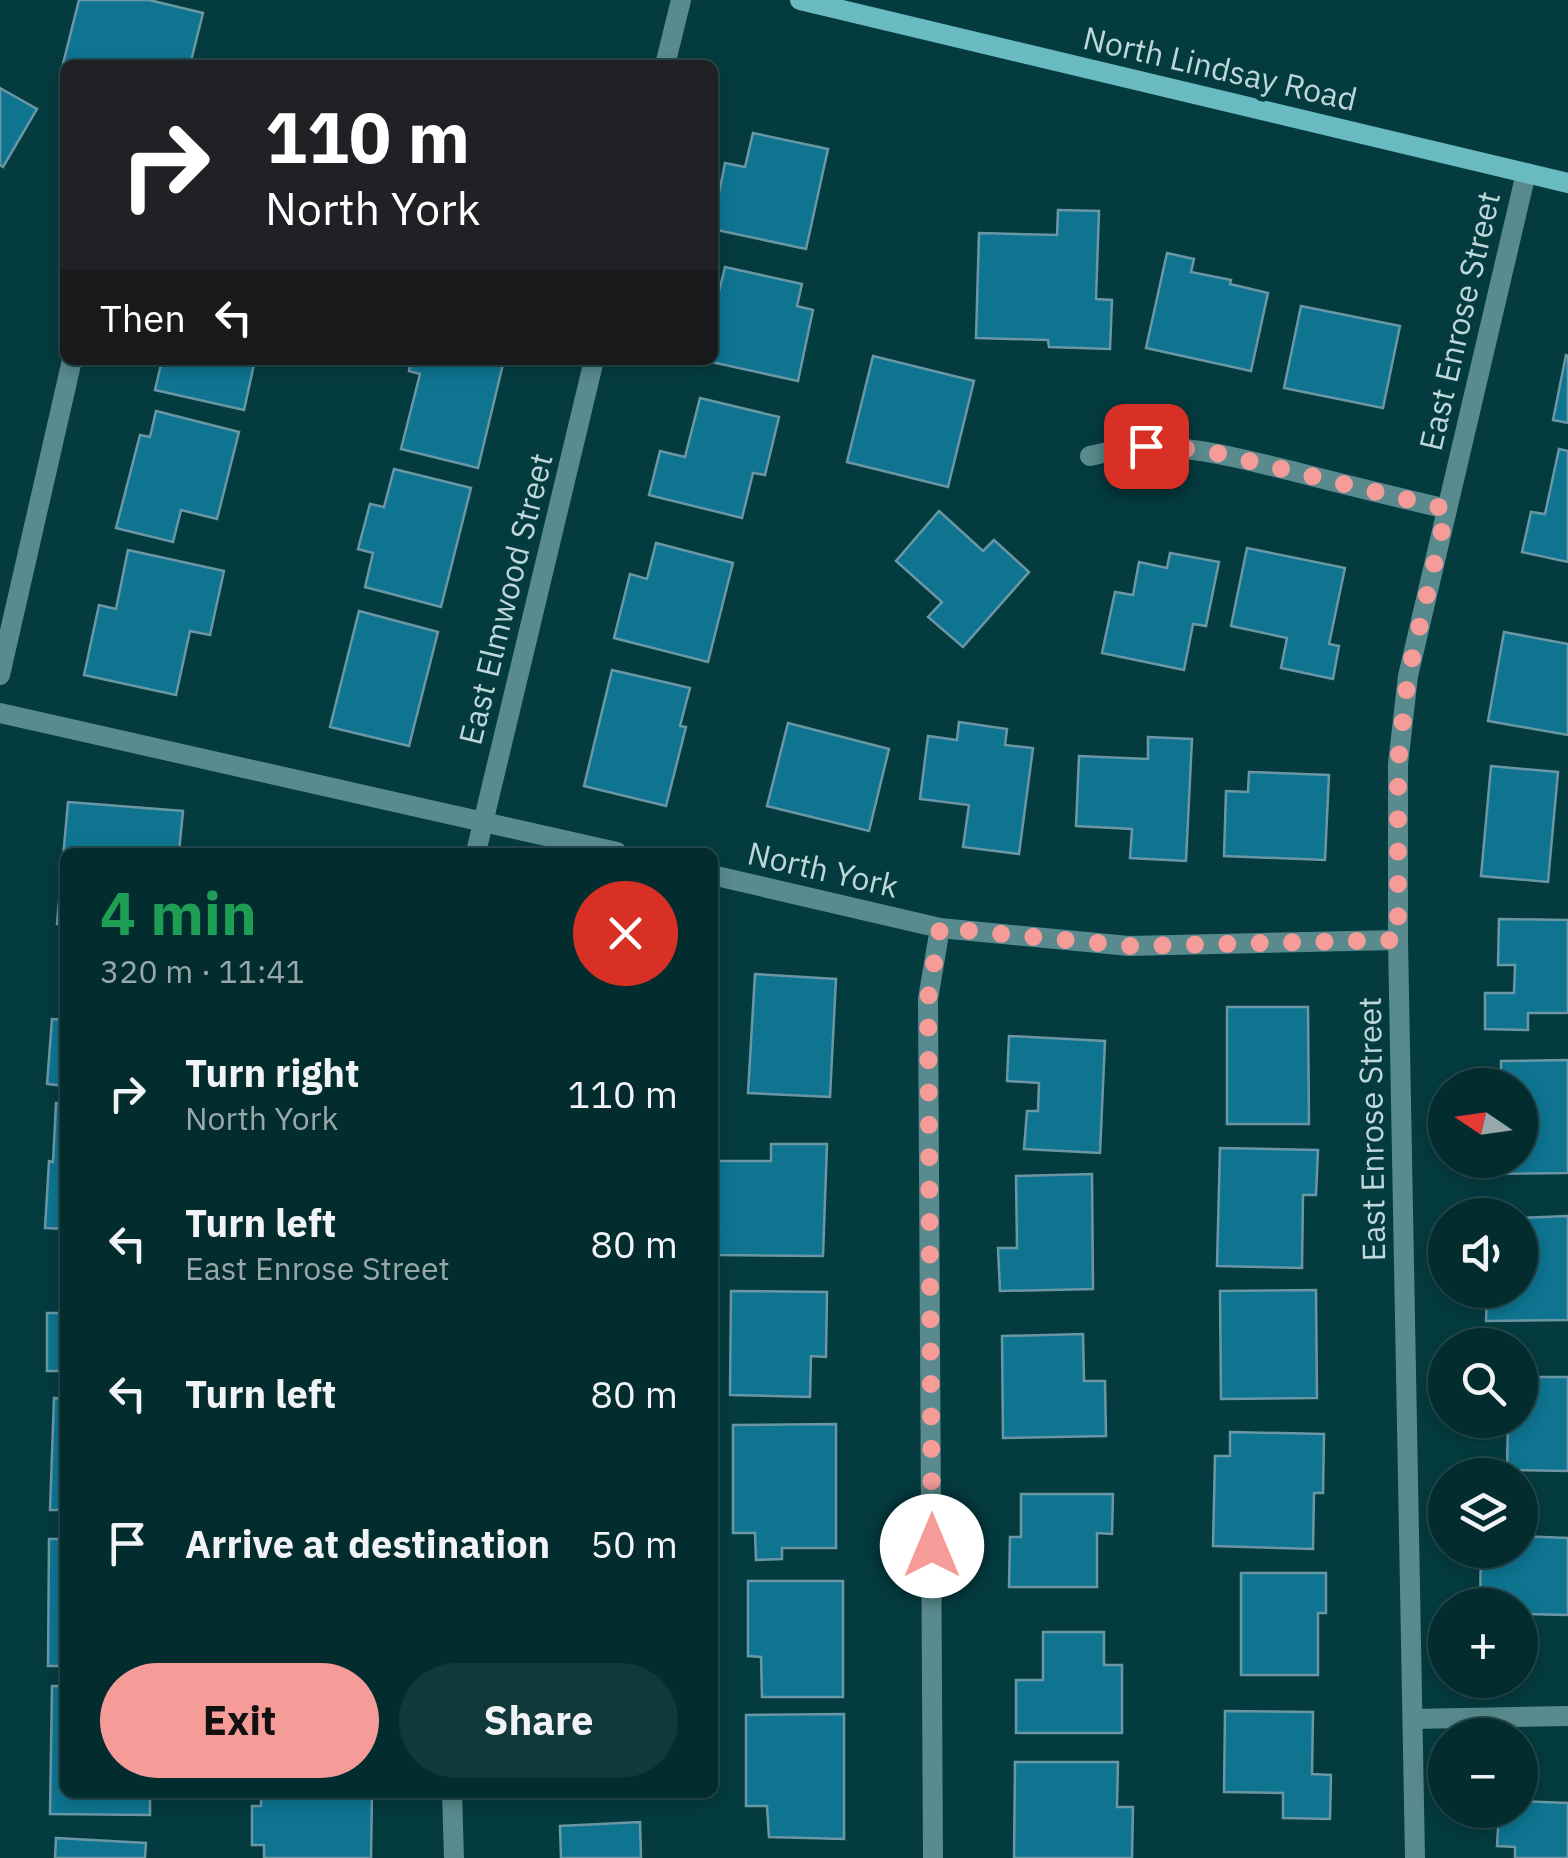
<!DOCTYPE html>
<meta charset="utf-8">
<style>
:root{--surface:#032c2f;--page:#11383b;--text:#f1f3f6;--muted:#97a7aa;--line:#24484b;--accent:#f59b98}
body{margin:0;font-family:"IBM Plex Sans",sans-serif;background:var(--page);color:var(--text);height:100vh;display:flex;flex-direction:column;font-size:38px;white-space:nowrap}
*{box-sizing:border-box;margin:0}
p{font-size:32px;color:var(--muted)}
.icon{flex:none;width:55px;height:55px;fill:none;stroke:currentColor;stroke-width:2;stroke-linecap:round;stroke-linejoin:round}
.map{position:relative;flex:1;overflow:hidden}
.details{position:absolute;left:60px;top:848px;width:658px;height:950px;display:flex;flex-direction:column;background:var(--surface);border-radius:15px;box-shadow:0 5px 15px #0003,0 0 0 2px var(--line)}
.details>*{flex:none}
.top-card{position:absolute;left:60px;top:60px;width:658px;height:305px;border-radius:15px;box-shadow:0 5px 15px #0003,0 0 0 2px var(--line);background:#202124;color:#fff;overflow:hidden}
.needle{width:65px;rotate:283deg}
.fabs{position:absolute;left:1428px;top:1068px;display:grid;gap:20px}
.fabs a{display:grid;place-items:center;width:110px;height:110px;border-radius:50%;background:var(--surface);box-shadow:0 5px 15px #0003,0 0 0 2px var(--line);font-size:50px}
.pin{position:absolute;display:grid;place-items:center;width:85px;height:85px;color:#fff;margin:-42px;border-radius:20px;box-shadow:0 5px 15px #0006}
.me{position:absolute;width:110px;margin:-55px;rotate:0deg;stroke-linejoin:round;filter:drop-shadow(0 0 8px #0008)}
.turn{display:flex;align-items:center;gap:35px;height:210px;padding:0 40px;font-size:45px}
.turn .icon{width:130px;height:130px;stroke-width:2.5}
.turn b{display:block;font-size:70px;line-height:85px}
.then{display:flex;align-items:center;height:95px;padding:0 40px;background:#0003;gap:20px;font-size:38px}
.round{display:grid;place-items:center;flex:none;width:105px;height:105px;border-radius:52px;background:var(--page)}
.headline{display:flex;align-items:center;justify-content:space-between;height:170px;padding:0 40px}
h1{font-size:60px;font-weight:800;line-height:75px;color:#1e9e55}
.action{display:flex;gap:20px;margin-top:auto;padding:20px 40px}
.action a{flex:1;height:115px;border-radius:60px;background:var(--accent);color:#111;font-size:40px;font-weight:800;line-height:115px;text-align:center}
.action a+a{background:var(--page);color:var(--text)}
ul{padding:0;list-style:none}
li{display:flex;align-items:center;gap:30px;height:150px;padding:0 40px}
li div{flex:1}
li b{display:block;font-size:38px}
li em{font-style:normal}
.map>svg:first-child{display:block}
.building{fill:#0e7490;stroke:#6b96a6;stroke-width:2.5}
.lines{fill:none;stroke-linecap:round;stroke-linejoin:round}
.minor{stroke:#598a8d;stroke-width:20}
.secondary{stroke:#6abac1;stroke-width:20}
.route{stroke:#f59b98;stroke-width:18;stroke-dasharray:0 32.4}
.labels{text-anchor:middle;stroke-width:10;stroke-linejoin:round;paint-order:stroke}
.street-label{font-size:32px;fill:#bed7d9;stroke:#043b3f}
</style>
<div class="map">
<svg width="1568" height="1858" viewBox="0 0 1568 1858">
<rect width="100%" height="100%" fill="#043b3f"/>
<g class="building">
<path d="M79 0H149L203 13 190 65H65V69L62 68Z"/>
<path d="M0 88 37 109 3 167 0 165Z"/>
<path d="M753 133 828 149 806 249 712 229 725 163 745 167Z"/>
<path d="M1058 210 1099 211 1096 299 1112 300 1110 349 1049 347 1048 340 976 338 979 233 1057 235Z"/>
<path d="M1167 253 1194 259 1191 272 1231 280 1230 284 1268 293 1251 371 1146 348Z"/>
<path d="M725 267 802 284 797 306 813 310 798 381 702 360H712V320Z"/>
<path d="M1301 306 1400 326 1383 408 1284 388Z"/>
<path d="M1566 355 1568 356V423L1553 420Z"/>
<path d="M873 356 974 381 948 487 847 462Z"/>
<path d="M162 360H255L244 410 155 390Z"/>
<path d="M411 360H504L478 468 401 449 420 374 409 371Z"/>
<path d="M700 398 779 417 765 475 753 473 742 518 649 495 660 451 685 457Z"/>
<path d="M156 411 239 432 217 519 181 510 173 542 116 528 140 435 150 437Z"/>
<path d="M1559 449 1568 451V562L1522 552 1531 512 1545 514Z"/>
<path d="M394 469 471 488 441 607 365 587 373 553 358 549 370 504 384 507Z"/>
<path d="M939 511 983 551 994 540 1029 572 963 647 928 617 942 602 896 561Z"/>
<path d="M656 543 733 563 708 662 614 638 630 574 647 579Z"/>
<path d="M1247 548 1345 568 1329 644 1339 646 1333 679 1281 668 1287 638 1231 626Z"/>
<path d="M128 550 224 571 210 635 190 631 176 695 84 675 99 605 116 609Z"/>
<path d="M1170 553 1219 562 1206 626 1193 624 1184 670 1102 653 1115 592 1133 595 1139 562 1167 568Z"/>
<path d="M359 611 438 632 409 746 330 727Z"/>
<path d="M1504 632 1568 644V735L1488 721Z"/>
<path d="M612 670 690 688 680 726 686 727 666 806 584 786Z"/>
<path d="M959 722 1007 729 1005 745 1033 748 1019 854 963 847 969 805 920 799 928 736 957 740Z"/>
<path d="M788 723 889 749 869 831 767 806Z"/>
<path d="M1148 737 1192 739 1186 861 1130 858 1132 829 1076 826 1079 756 1148 759Z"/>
<path d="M1491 766 1558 772 1548 882 1481 876Z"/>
<path d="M1249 772 1329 775 1325 860 1224 856 1226 791 1248 792Z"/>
<path d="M68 802 183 811 179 852H65V925L57 924Z"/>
<path d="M1499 919 1568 920V1013H1528V1030L1485 1029V993H1514L1515 965H1498Z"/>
<path d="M755 974 836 979 830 1097 748 1093Z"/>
<path d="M1227 1007H1308L1309 1124H1227Z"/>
<path d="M52 1019 65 1020V1086L47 1084Z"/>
<path d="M1009 1036 1105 1041 1100 1153 1024 1149 1027 1111H1038L1039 1083 1007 1081Z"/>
<path d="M1568 1060V1173L1489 1174V1160H1520V1085H1501V1061Z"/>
<path d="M56 1103H65V1229L45 1228 49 1161 53 1162Z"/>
<path d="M771 1144H827L823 1256 718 1255 719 1223H712V1161H771Z"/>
<path d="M1220 1148 1318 1150 1316 1195H1303L1302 1268 1217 1266Z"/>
<path d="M1092 1174 1093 1289 1000 1291 998 1248H1017L1016 1176Z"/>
<path d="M1568 1216V1320L1486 1321 1487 1290H1520V1218Z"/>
<path d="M1316 1290 1317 1398 1221 1399 1220 1291Z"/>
<path d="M731 1291 827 1292 826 1357 811 1356 810 1397 730 1395Z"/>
<rect x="47" y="1313" width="18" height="58"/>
<path d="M1083 1334 1084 1381H1105L1106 1436 1003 1438 1002 1336Z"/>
<path d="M1520 1377H1568V1471L1507 1470 1508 1420H1520Z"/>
<path d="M54 1398 65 1399V1510H50Z"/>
<path d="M836 1424V1548H782V1559L756 1560 755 1533H733V1425Z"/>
<path d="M1230 1432 1324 1434 1323 1493H1314L1313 1549 1213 1546 1215 1456H1230Z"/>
<path d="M1021 1494H1113L1112 1534 1097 1533V1587H1009L1010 1537H1021Z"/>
<path d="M1520 1536 1568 1538V1615L1520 1614V1627V1605H1480L1481 1550H1520Z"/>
<path d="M49 1539H65V1666H48Z"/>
<path d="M1241 1573H1326V1613H1318V1675H1241Z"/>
<path d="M748 1581H843V1697H762L761 1657 748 1656Z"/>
<path d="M1043 1632H1104V1665H1122V1733H1016V1680H1043Z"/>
<path d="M52 1686H65V1792H150V1815L50 1814Z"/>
<path d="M1225 1711 1313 1712 1312 1774 1331 1775 1330 1819 1283 1818V1793L1224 1792Z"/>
<path d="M844 1714V1839L769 1837 767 1806H746V1715Z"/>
<path d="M1015 1762H1118L1117 1807H1133L1132 1858H1014Z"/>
<path d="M261 1792H372L371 1858H264V1845H252V1806H261Z"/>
<path d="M1520 1801 1568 1803V1858H1515V1847L1497 1846 1499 1810H1520Z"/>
<path d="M640 1822 641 1858H561L560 1826Z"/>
<path d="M56 1838 146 1843 145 1858H55Z"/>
</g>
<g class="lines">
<g class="minor">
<path d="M665 65 681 0"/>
<path d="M1090 456C1163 436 1225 455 1296 472 1346 485 1396 497 1447 509"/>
<path d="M0 675 72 360"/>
<path d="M0 713 617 852"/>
<path d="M476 852 594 360"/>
<path d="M712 875 940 928 1129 946 1398 940"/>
<path d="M1413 1719 1568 1716"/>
<path d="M452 1792 454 1858"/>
<path d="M933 1858 928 999 940 928"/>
<path d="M1415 1858 1398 940V764L1408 676 1526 173"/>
</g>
<path class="secondary" d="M800 0 1568 183"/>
</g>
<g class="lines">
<path class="route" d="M932 1546 928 999 940 928 1130 946 1398 940V764L1408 676 1447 509 1204 450 1146 446"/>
</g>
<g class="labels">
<g class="street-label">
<text transform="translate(1220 69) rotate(13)" y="11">North Lindsay Road</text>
<text transform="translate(1460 321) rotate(-77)" y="11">East Enrose Street</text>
<text transform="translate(506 599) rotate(-76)" y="11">East Elmwood Street</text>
<text transform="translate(823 870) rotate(13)" y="11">North York</text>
<text transform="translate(1372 1129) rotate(-91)" y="11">East Enrose Street</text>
</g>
</g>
</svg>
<div class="fabs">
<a><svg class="needle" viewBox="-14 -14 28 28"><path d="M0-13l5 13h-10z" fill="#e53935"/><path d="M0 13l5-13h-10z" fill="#97a7aa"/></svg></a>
<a><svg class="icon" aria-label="sound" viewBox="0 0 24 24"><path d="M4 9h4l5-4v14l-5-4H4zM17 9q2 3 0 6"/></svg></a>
<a><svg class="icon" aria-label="search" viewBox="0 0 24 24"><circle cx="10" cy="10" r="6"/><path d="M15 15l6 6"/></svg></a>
<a><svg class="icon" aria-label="layers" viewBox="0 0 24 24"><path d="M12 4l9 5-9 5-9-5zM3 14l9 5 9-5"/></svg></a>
<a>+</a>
<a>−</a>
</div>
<div class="pin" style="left:1146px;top:446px;background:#d93025"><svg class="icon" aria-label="arrive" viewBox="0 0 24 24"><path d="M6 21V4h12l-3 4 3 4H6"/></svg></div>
<svg class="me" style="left:932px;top:1546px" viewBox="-20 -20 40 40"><circle r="19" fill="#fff"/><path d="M0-13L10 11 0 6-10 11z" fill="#f59b98"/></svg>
<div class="top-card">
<div class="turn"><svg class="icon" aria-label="right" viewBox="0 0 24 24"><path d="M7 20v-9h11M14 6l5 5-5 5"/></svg><div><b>110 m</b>North York</div></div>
<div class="then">Then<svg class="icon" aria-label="left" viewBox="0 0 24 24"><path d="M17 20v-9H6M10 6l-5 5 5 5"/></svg></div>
</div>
<section class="details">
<div class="headline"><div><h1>4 min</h1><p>320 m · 11:41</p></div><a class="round" style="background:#d93025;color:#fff"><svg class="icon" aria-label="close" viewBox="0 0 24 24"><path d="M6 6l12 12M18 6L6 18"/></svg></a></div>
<ul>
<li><svg class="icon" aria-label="right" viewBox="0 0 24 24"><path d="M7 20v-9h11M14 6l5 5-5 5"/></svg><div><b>Turn right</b><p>North York</p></div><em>110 m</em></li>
<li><svg class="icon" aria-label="left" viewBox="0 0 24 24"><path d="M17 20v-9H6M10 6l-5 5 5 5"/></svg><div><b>Turn left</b><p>East Enrose Street</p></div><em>80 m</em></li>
<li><svg class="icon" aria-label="left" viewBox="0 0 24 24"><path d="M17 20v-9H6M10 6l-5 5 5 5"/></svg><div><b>Turn left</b></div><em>80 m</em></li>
<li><svg class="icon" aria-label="arrive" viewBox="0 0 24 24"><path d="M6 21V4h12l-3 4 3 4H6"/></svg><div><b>Arrive at destination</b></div><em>50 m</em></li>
</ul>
<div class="action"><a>Exit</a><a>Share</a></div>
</section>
</div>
